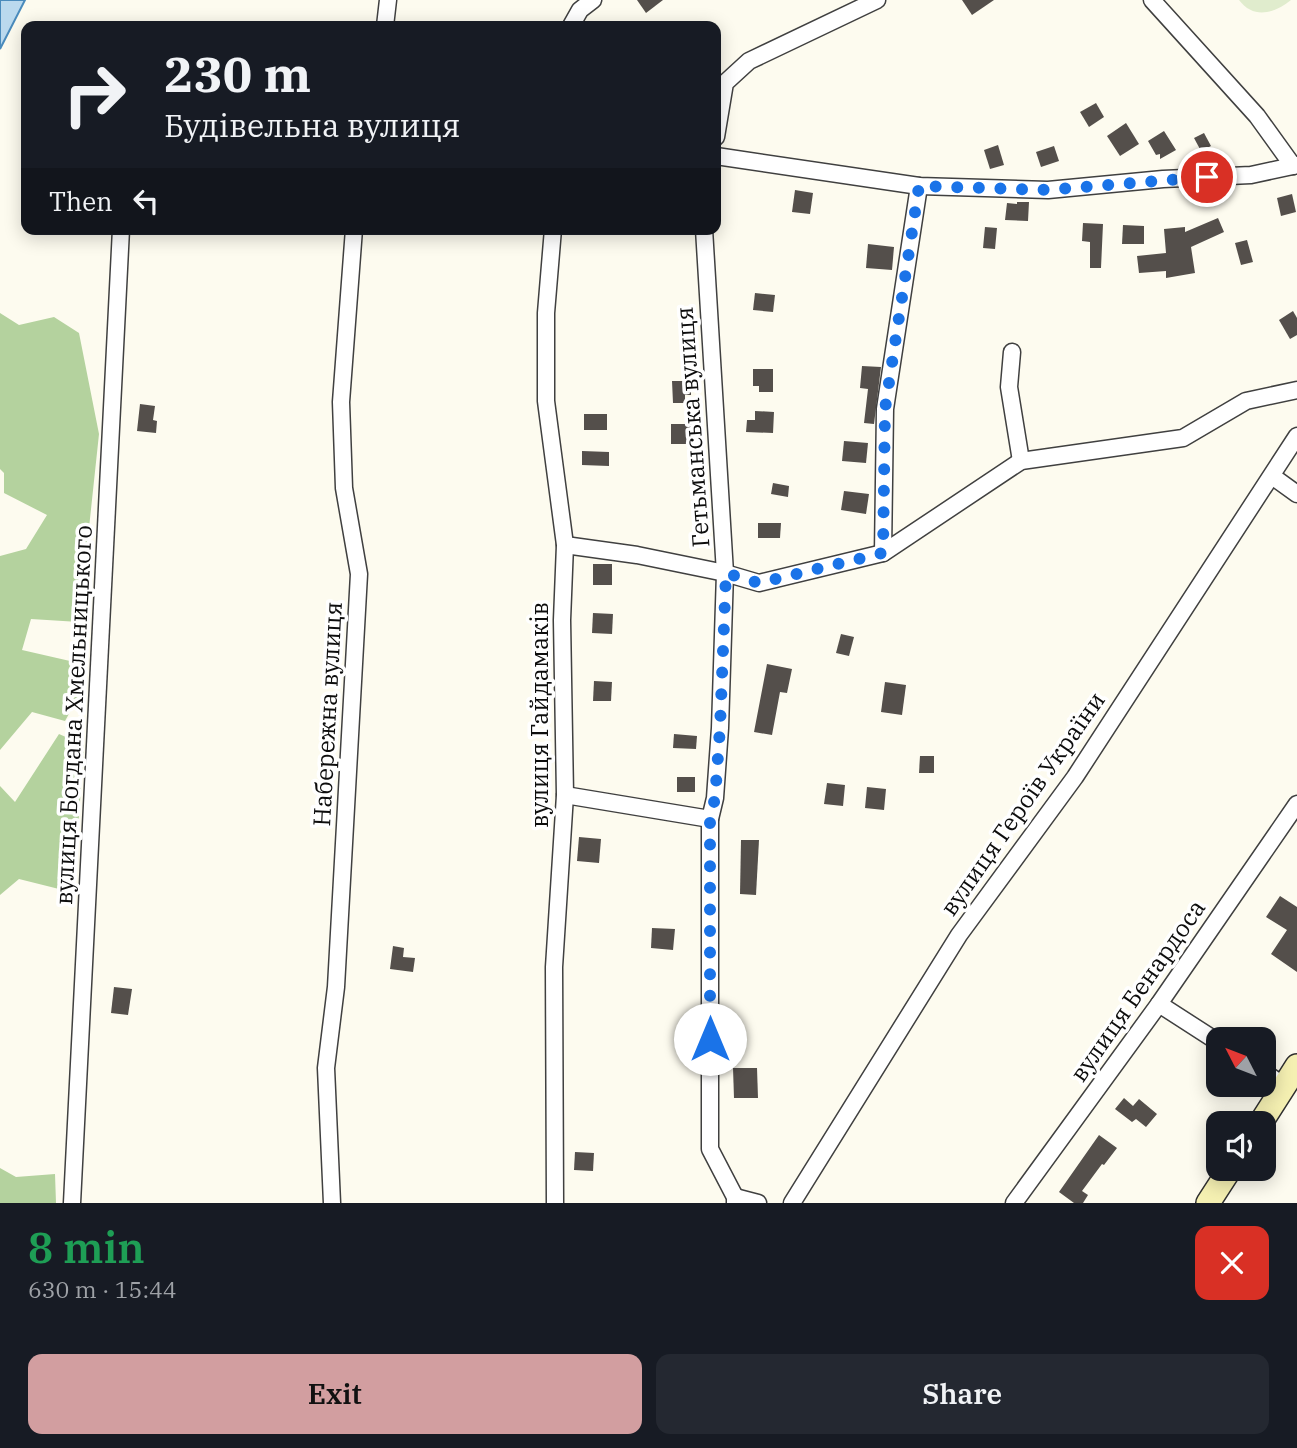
<!DOCTYPE html>
<meta charset="utf-8">
<style>
:root{--surface:#171b24;--page:#242831;--text:#f1f3f6;--muted:#9ea1a6;--accent:#d29ea0}
body{margin:0;font-family:"IBM Plex Serif",serif;background:var(--page);color:var(--text);height:100vh;display:flex;flex-direction:column;font-size:26px;white-space:nowrap}
*{box-sizing:border-box;margin:0}
p{font-size:23px;color:var(--muted)}
.icon{flex:none;width:38px;height:38px;fill:none;stroke:currentColor;stroke-width:2;stroke-linecap:round;stroke-linejoin:round}
.map{position:relative;height:1203px;overflow:hidden}
.sheet{display:flex;flex-direction:column;background:var(--surface);flex:1}
.sheet>*{flex:none}
.top-card{position:absolute;left:21px;top:21px;width:700px;height:214px;border-radius:14px;box-shadow:0 4px 18px #0003;background:#171b24;color:var(--text);overflow:hidden}
.needle{width:46px;rotate:312deg}
.controls{position:absolute;left:1206px;top:1027px;display:grid;gap:14px}
.controls a{display:grid;place-items:center;width:70px;height:70px;border-radius:14px;background:var(--surface);box-shadow:0 4px 18px #0003;font-size:35px}
.pin{position:absolute;display:grid;place-items:center;width:60px;height:60px;color:#fff;margin:-30px;border:4px solid #fff;border-radius:50%;box-shadow:0 2px 7px #0007}
.me{position:absolute;width:77px;margin:-38px;rotate:0deg;stroke-linejoin:round;filter:drop-shadow(0 0 5px #0008)}
.turn{display:flex;align-items:center;gap:24px;height:147px;padding:0 28px;font-size:32px}
.turn .icon{width:91px;height:91px;stroke-width:2.5}
.turn b{display:block;font-size:49px;line-height:60px}
.then{display:flex;align-items:center;height:66px;padding:0 28px;background:#0003;gap:14px;font-size:26px}
.round{display:grid;place-items:center;flex:none;width:74px;height:74px;border-radius:14px;background:var(--page)}
.headline{display:flex;align-items:center;justify-content:space-between;height:119px;padding:0 28px}
h1{font-size:42px;font-weight:600;line-height:52px;color:#1e9e55}
.button{display:flex;gap:14px;margin-top:auto;padding:14px 28px}
.button a{flex:1;height:80px;border-radius:14px;background:var(--accent);color:#111;font-size:28px;font-weight:600;line-height:80px;text-align:center}
.button a+a{background:var(--page);color:var(--text)}
.map>svg:first-child{display:block}
.forest{fill:#b4d29e}
.pitch{fill:#e0eccd}
.water{fill:#bad9ee;stroke:#4a8bbc;stroke-width:2}
.building{fill:#544f4b}
.lines{fill:none;stroke-linecap:round;stroke-linejoin:round}
.street-casing{stroke:#404040;stroke-width:19}
.secondary-casing{stroke:#2f2f2f;stroke-width:26}
.street{stroke:#fff;stroke-width:16}
.secondary{stroke:#f5f0b2;stroke-width:23}
.route{stroke:#1a73e8;stroke-width:12;stroke-dasharray:0 21.6}
.labels{text-anchor:middle;stroke-width:7;stroke-linejoin:round;paint-order:stroke}
.street-label{font-size:24px;fill:#0d0d0d;stroke:#fff}
</style>
<div class="map">
<svg width="1297" height="1203" viewBox="0 0 1297 1203">
<rect width="100%" height="100%" fill="#fdfbef"/>
<g class="forest">
<path d="M0 313 19 325 54 317 79 333 99 434 79 622 31 619 22 650 70 661 80 694 65 721 32 712 0 750V556L26 549 47 515 4 493V473L0 469Z"/>
<path d="M59 734 84 745 77 844 71 892 19 879 0 895V786L15 802Z"/>
<path d="M0 1168 16 1177 55 1174 56 1203H0Z"/>
</g>
<path class="pitch" d="M1239 0H1291C1275 13 1254 20 1239 0Z"/>
<path class="water" d="M0 0H25L0 49Z"/>
<g class="building">
<path d="M637 0H663L646 13Z"/>
<path d="M962 0H994L972 15Z"/>
<path d="M1096 103 1104 117 1089 127 1080 112Z"/>
<path d="M1126 123 1139 144 1120 156 1107 136Z"/>
<path d="M1164 131 1176 150 1160 159V154L1156 155 1148 141Z"/>
<path d="M1204 133 1211 146 1201 151 1194 138Z"/>
<path d="M998 145 1004 165 990 169 984 150Z"/>
<path d="M1054 146 1059 161 1041 167 1036 152Z"/>
<path d="M795 190 813 193 810 214 792 212Z"/>
<path d="M1292 194 1296 212 1281 216 1277 198Z"/>
<path d="M1017 202H1029L1028 221 1005 220 1007 203 1017 204Z"/>
<path d="M1218 218 1224 232 1191 247 1195 273 1166 278V271L1139 273 1137 256 1166 253 1164 229 1185 227V232Z"/>
<path d="M1083 223 1103 224 1101 268H1090V242L1082 241Z"/>
<path d="M1123 225 1144 226V244H1122Z"/>
<path d="M985 227 997 228 995 249 983 248Z"/>
<path d="M1247 240 1253 262 1241 265 1235 243Z"/>
<path d="M868 244 894 247 892 270 866 268Z"/>
<path d="M755 293 775 295 773 312 753 310Z"/>
<path d="M1293 311 1297 318V335L1290 339 1279 320Z"/>
<path d="M862 366 881 367 874 424 864 423 868 389 860 388Z"/>
<path d="M753 369H773V392H759V386H753Z"/>
<path d="M672 381H691V395H685V403H673Z"/>
<path d="M140 404 155 406 153 420 157 421 156 433 137 431Z"/>
<path d="M755 411 774 412 773 433 746 432 747 420H755Z"/>
<rect x="584" y="414" width="23" height="16"/>
<rect x="671" y="424" width="22" height="20"/>
<path d="M844 441 868 443 866 463 842 461Z"/>
<path d="M582 451 609 452V466L582 465Z"/>
<path d="M773 483 789 486 788 497 771 494Z"/>
<path d="M844 491 869 494 866 514 841 510Z"/>
<path d="M758 523H781L780 538H758Z"/>
<rect x="593" y="564" width="19" height="21"/>
<path d="M593 613 613 614 612 634 592 633Z"/>
<path d="M841 634 854 637 849 656 836 653Z"/>
<path d="M767 664 792 669 787 693 780 692 772 735 754 732Z"/>
<path d="M594 681 612 682 611 701H593Z"/>
<path d="M885 682 906 685 902 715 881 712Z"/>
<path d="M674 734 697 736 696 749 673 748Z"/>
<path d="M920 756H934V773H919Z"/>
<rect x="677" y="777" width="18" height="15"/>
<path d="M827 783 845 785 843 806 824 804Z"/>
<path d="M867 787 886 789 884 810 865 808Z"/>
<path d="M579 837 601 839 599 863 577 861Z"/>
<path d="M741 840H759L756 895 740 894Z"/>
<path d="M1280 896 1297 907V972L1271 954 1287 930 1266 917Z"/>
<path d="M652 928 675 929 673 950 651 948Z"/>
<path d="M393 946 404 948 403 957 415 958 413 972 390 969Z"/>
<path d="M114 987 132 989 128 1015 111 1013Z"/>
<path d="M733 1068H757L758 1098H734Z"/>
<path d="M1124 1098 1133 1106 1139 1099 1157 1114 1146 1127 1136 1119 1132 1122 1115 1109Z"/>
<path d="M1099 1135 1117 1148 1104 1165 1102 1164 1082 1191 1088 1195 1083 1203H1074L1059 1192Z"/>
<path d="M575 1152 594 1153 593 1171 574 1170Z"/>
</g>
<g class="lines">
<g class="street-casing">
<g id="street">
<path d="M1152 0 1257 116 1293 166"/>
<path d="M385 26 388 0"/>
<path d="M571 26 580 10 593 0"/>
<path d="M716 137 725 83 749 61 877 0"/>
<path d="M716 156 919 186 1048 190 1163 179 1251 175 1297 165"/>
<path d="M553 229 546 313V401L565 545 562 620 565 795 554 967 555 1203"/>
<path d="M704 229 725 573 720 728 715 798 710 819V1149L735 1197V1203"/>
<path d="M1012 352 1009 387 1021 461"/>
<path d="M1272 476 1297 494"/>
<path d="M565 545 637 555 725 573 759 583 883 553 1021 461 1183 438 1246 401 1297 390"/>
<path d="M883 553 885 409 919 186"/>
<path d="M565 795 710 819"/>
<path d="M1159 1004 1218 1042"/>
<path d="M1264 1072 1284 1086"/>
<path d="M735 1197 758 1203"/>
<path d="M72 1203 121 229"/>
<path d="M332 1203 326 1068 336 987 359 574 344 488 341 402 354 229"/>
<path d="M792 1203 959 935 1075 777 1297 436"/>
<path d="M1014 1203 1159 1004 1297 804"/>
</g>
</g>
<g class="secondary-casing">
<g id="secondary">
<path d="M1260 1124 1297 1066"/>
<path d="M1208 1203 1230 1169"/>
</g>
</g>
<use href="#street" class="street"/>
<use href="#secondary" class="secondary"/>
</g>
<g class="lines">
<path class="route" d="M710 1039V819L715 798 720 728 726 573 759 583 883 553 885 409 919 186 1048 190 1207 177"/>
</g>
<g class="labels">
<g class="street-label">
<text transform="translate(693 427) rotate(-94)" y="8">Гетьманська вулиця</text>
<text transform="translate(328 714) rotate(-87)" y="8">Набережна вулиця</text>
<text transform="translate(74 715) rotate(-87)" y="8">вулиця Богдана Хмельницького</text>
<text transform="translate(540 715) rotate(-90)" y="8">вулиця Гайдамаків</text>
<text transform="translate(1023 804) rotate(-55)" y="8">вулиця Героїв України</text>
<text transform="translate(1138 991) rotate(-55)" y="8">вулиця Бенардоса</text>
</g>
</g>
</svg>
<div class="controls">
<a><svg class="needle" viewBox="-14 -14 28 28"><path d="M0-13l5 13h-10z" fill="#e53935"/><path d="M0 13l5-13h-10z" fill="#9ea1a6"/></svg></a>
<a><svg class="icon" aria-label="sound" viewBox="0 0 24 24"><path d="M4 9h4l5-4v14l-5-4H4zM17 9q2 3 0 6"/></svg></a>
</div>
<div class="pin" style="left:1207px;top:177px;background:#d93025"><svg class="icon" aria-label="arrive" viewBox="0 0 24 24"><path d="M6 21V4h12l-3 4 3 4H6"/></svg></div>
<svg class="me" style="left:710px;top:1039px" viewBox="-20 -20 40 40"><circle r="19" fill="#fff"/><path d="M0-13L10 11 0 6-10 11z" fill="#1a73e8"/></svg>
<div class="top-card">
<div class="turn"><svg class="icon" aria-label="right" viewBox="0 0 24 24"><path d="M7 20v-9h11M14 6l5 5-5 5"/></svg><div><b>230 m</b>Будівельна вулиця</div></div>
<div class="then">Then<svg class="icon" aria-label="left" viewBox="0 0 24 24"><path d="M17 20v-9H6M10 6l-5 5 5 5"/></svg></div>
</div>
</div>
<section class="sheet">
<div class="headline"><div><h1>8 min</h1><p>630 m · 15:44</p></div><a class="round" style="background:#d93025;color:#fff"><svg class="icon" aria-label="close" viewBox="0 0 24 24"><path d="M6 6l12 12M18 6L6 18"/></svg></a></div>
<div class="button"><a>Exit</a><a>Share</a></div>
</section>
